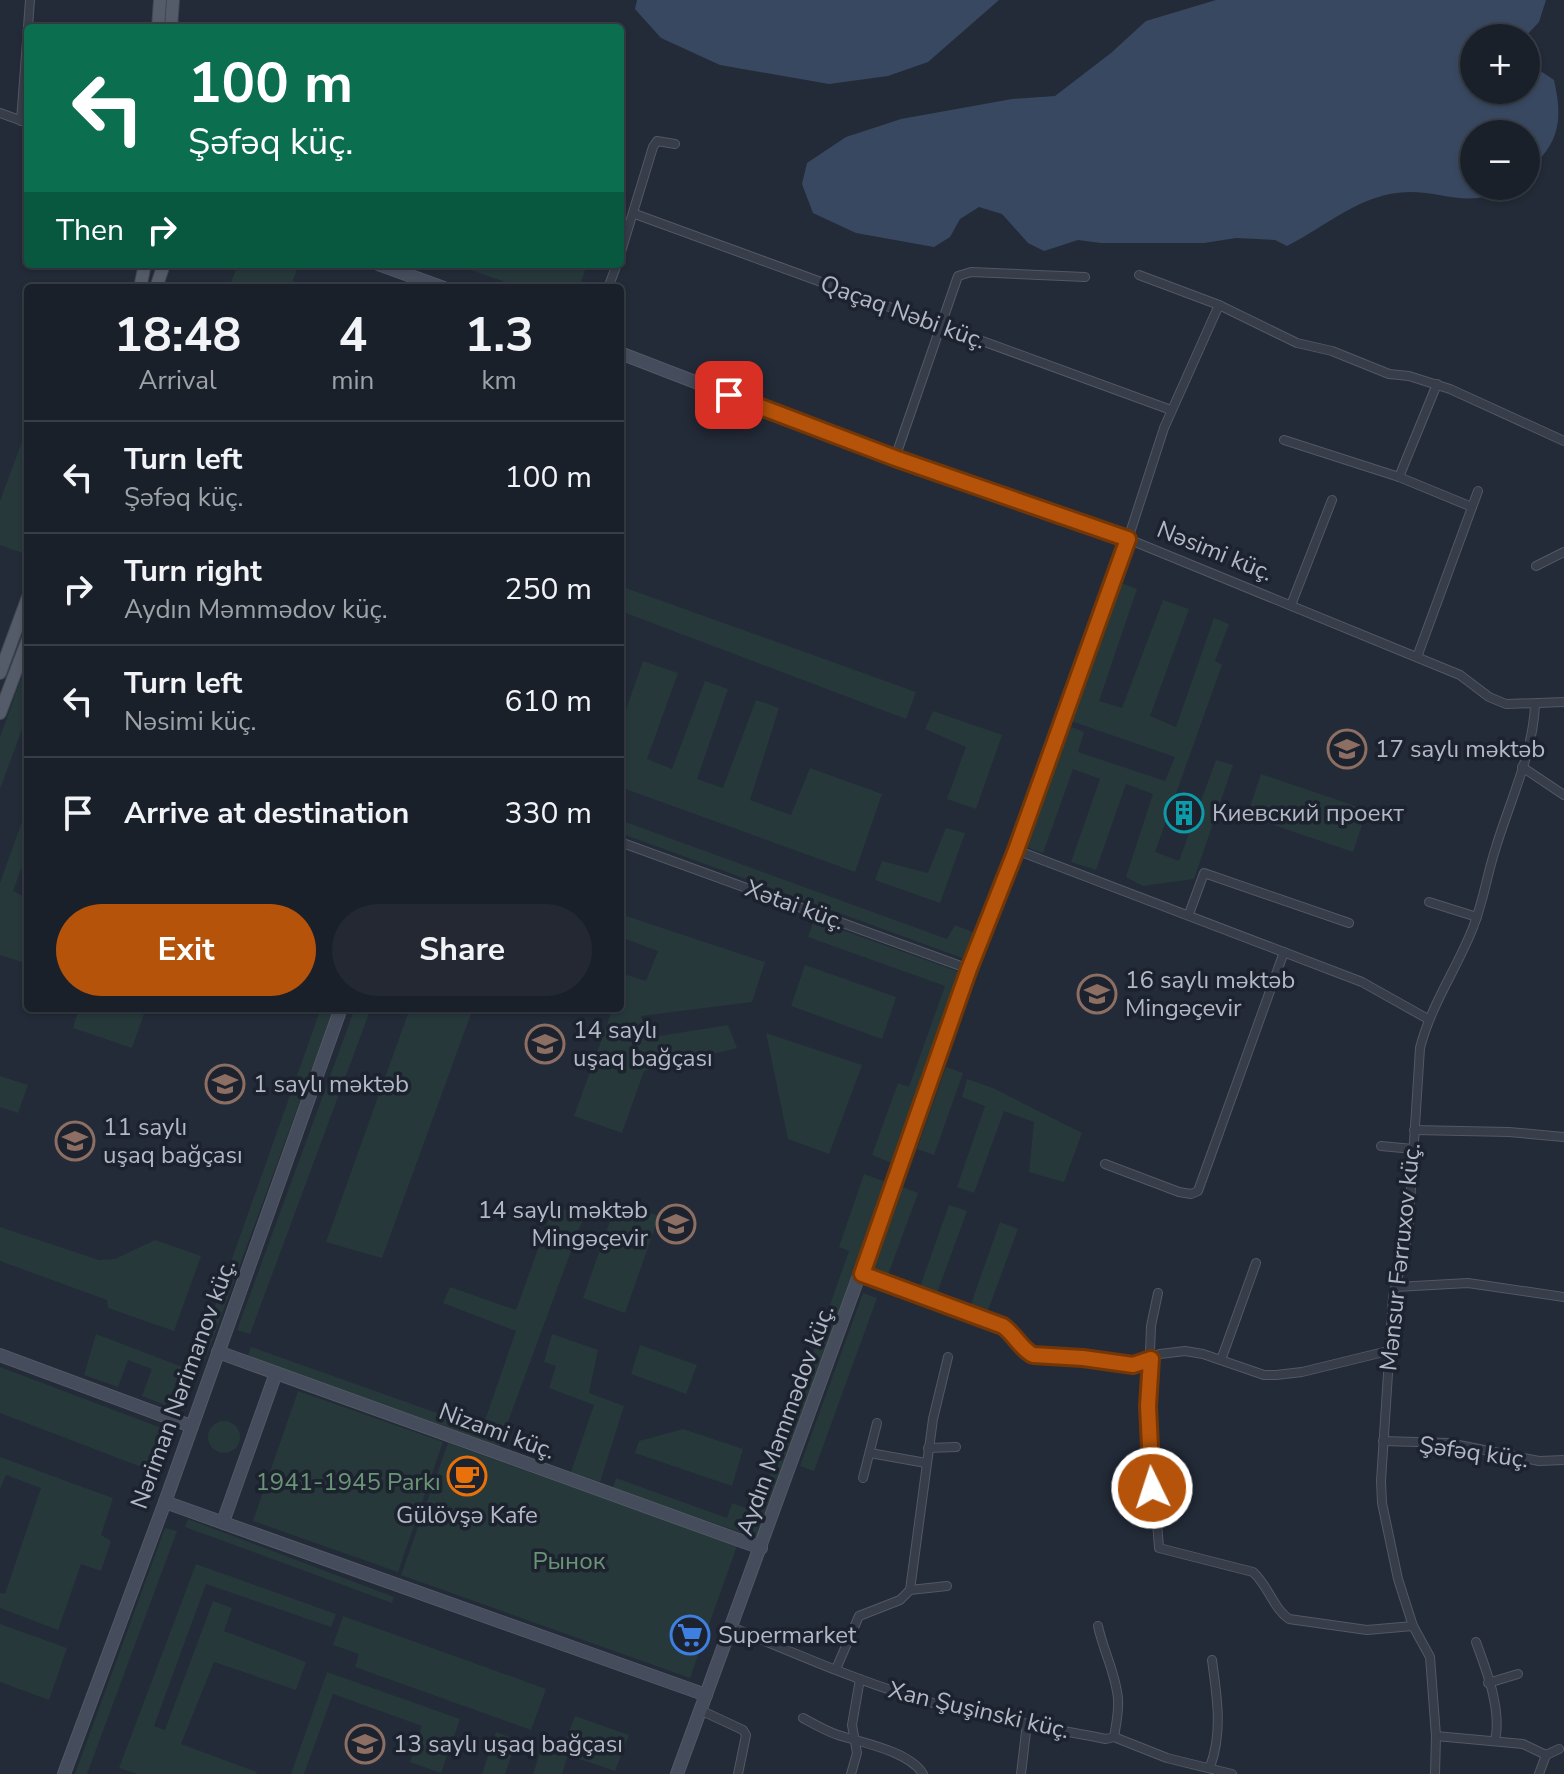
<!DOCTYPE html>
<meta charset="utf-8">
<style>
:root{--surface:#1a202a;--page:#232832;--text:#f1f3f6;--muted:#9fa3a8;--line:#383e47;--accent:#b45309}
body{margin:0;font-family:"Nunito Sans",sans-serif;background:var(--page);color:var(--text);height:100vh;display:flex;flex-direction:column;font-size:30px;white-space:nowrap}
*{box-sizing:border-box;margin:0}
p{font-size:26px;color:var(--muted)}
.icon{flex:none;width:44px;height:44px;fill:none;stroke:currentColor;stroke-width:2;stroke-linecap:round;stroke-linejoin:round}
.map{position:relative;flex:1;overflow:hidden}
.details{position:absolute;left:24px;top:284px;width:600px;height:728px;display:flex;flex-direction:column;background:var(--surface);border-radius:8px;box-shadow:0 2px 6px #0004,0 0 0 2px var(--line)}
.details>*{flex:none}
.guide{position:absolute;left:24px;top:24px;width:600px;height:244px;border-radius:8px;box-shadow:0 2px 6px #0004,0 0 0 2px var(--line);background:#0b6e4f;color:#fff;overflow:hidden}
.fabs{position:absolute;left:1460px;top:24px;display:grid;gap:16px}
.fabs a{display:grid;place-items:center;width:80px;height:80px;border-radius:50%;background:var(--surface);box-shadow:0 2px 6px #0004,0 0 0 2px var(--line);font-size:40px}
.pin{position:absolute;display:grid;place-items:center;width:68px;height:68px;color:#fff;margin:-34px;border-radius:16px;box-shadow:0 4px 12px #0006}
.me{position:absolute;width:88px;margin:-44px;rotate:356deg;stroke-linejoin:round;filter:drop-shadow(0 0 6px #0008)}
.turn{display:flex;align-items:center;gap:28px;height:168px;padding:0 32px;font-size:36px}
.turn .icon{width:104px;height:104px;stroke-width:2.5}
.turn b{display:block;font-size:56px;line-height:68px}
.then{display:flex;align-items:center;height:76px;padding:0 32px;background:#0003;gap:16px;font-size:30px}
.eta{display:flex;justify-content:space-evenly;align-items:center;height:136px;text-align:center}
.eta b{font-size:48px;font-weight:700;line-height:56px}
.primary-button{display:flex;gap:16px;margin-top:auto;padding:16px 32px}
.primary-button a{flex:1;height:92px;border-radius:48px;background:var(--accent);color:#fff;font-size:32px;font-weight:700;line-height:92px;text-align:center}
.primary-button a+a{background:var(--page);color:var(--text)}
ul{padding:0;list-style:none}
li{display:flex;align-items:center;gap:24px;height:112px;padding:0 32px;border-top:2px solid var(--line)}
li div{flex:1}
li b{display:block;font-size:30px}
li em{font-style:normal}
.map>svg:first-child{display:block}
.green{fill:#26383a}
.water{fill:#394861}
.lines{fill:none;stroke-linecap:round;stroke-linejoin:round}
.street-casing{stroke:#525864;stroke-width:10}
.secondary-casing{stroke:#525864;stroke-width:14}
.primary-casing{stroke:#404652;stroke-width:14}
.street{stroke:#373d49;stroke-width:8}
.secondary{stroke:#454c5c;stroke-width:12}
.primary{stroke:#555c69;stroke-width:12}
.route-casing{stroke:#753606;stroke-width:20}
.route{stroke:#b45309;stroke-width:14}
.labels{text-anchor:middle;stroke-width:7;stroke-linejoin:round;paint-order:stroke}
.street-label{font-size:24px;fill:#b2b8c5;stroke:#1c222e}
.poi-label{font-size:24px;fill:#b2b8c5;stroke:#1c222e;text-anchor:start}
.park-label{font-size:24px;fill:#6a9476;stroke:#1c222e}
</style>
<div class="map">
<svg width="1564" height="1774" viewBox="0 0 1564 1774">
<rect width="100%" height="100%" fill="#232b38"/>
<g class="green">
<path d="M238 264H299L290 288H229Z"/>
<path d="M454 264H587L579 288H522Z"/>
<path d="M26 431 28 432V555L0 545V501Z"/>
<path d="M1121 583 1137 589 1099 701 1122 708 1163 600 1189 609 1150 716 1176 727 1214 618 1229 624 1215 661 1222 665 1155 852 1179 861 1216 760 1233 765 1194 879 1143 886 1126 877 1153 794 1126 784 1096 870 1071 862 1100 779 1073 769 1043 853 1026 847 1069 726 1084 732 1078 752 1165 781 1175 757 1071 721Z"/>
<path d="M620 586 916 692 906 719 623 612Z"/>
<path d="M28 660V713L0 789V737Z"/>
<path d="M643 661 678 673 647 759 672 769 705 681 728 689 697 779 723 788 756 700 779 708 750 800 791 815 810 768 882 794 855 872 620 787V727Z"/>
<path d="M933 711 1002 735 976 809 947 799 966 747 925 729Z"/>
<path d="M1261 774 1367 810 1353 852 1247 816Z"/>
<path d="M28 805V871L21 869 13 891 28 898V964L0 955V883Z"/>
<path d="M620 820 947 939 955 925 975 933 965 959 620 833Z"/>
<path d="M946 828 965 833 940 903 875 880 882 861 928 873Z"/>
<path d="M620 914 765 962 752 1002 641 1016 647 1038 728 1025 737 1048 644 1071 622 1133 574 1116 613 1008H620V973L646 981 658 951 620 937Z"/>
<path d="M814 920 962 973 892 1163 872 1155 898 1083 909 1087 945 986 808 937Z"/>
<path d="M805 965 896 997 882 1039 791 1006Z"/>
<path d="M79 1008H146L132 1048 73 1028Z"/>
<path d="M321 1008H334L204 1363 196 1360Z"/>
<path d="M355 1008H371L250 1334 237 1330Z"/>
<path d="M410 1008H473L382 1258 326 1242Z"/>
<path d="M766 1033 862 1065 829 1154 788 1139Z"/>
<path d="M946 1067 963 1073 934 1155 917 1149Z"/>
<path d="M0 1076 28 1085 18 1113 0 1107Z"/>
<path d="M967 1079 993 1088 1082 1133 1064 1182 1029 1172 1034 1122 1004 1111 974 1193 957 1187 985 1106 962 1097Z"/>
<path d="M864 1174 886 1182 757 1538 613 1488 616 1478 727 1518 732 1503 757 1512 849 1251 839 1247Z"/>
<path d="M900 1186 918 1193 888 1275 871 1268Z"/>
<path d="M617 1201 659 1216 625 1313 583 1298Z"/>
<path d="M554 1205 584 1216 499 1446 248 1356 251 1347 482 1429 516 1331 443 1303 450 1287 516 1310Z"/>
<path d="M949 1205 967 1211 937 1293 920 1287Z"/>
<path d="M1000 1222 1018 1229 988 1310 971 1304Z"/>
<path d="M0 1227 99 1260 115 1259 155 1240 201 1256 174 1331 108 1308 107 1300 0 1261Z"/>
<path d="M863 1293 877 1298 814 1471 800 1466Z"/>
<path d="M96 1334 185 1368 165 1405 142 1396 152 1369 128 1360 118 1387 84 1375Z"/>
<path d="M552 1334 598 1350 589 1393 624 1406 600 1482 571 1472 594 1405 549 1388 556 1366 544 1362Z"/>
<path d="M640 1345 697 1365 686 1394 631 1374Z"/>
<path d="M0 1367 172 1432 157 1473 0 1413Z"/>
<path d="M298 1391 443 1442 398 1572 253 1521Z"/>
<circle cx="224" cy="1437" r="16"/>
<path d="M683 1429 743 1449 732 1486 635 1453 639 1441Z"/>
<path d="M448 1443 737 1546 690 1678 401 1575Z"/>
<path d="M0 1457 113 1498 101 1535 111 1541 101 1571 81 1564 58 1630 0 1608V1593L5 1594 41 1488 6 1475 0 1489Z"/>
<path d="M188 1519 394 1597 392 1603 185 1527Z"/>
<path d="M165 1528 177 1531 87 1774H75Z"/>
<path d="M196 1564 336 1614 331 1627 206 1584 154 1726 165 1730 213 1601 232 1608 224 1631 306 1662 296 1690 214 1662 181 1744 257 1772 256 1774H137L119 1768Z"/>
<path d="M343 1616 546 1689 531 1730 355 1667 359 1654 333 1645Z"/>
<path d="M0 1624 67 1648 49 1700 0 1682Z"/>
<path d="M327 1672 460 1719 441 1773 410 1762 422 1726 333 1694 304 1774H291Z"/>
<path d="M575 1716 629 1735 615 1771 568 1755 562 1774H533L541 1750 560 1756Z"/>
<path d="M496 1732 517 1740 505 1774H482Z"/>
</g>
<g class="water">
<path d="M637 0H999L928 62 888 76 829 84 720 65 661 38 635 9Z"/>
<path d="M1216 0H1546L1539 22 1524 38H1474V90H1526V68H1536L1554 80C1563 119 1560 145 1526 171V134H1474V186H1506C1474 210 1446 192 1410 192 1362 192 1327 226 1287 246L1275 240 1236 238 1204 243H1101L1078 240 1044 251 1028 243 1002 214 979 207 960 219 950 237 934 247 856 233 813 213 802 184 807 163 846 137 901 119 1012 99 1055 96 1111 53 1146 21Z"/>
</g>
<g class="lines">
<g class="street-casing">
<g id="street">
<path d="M0 113 28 123"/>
<path d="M21 121 30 0"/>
<path d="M635 214 1171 410"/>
<path d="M620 255 653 147 657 141 675 144"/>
<path d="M1139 275 1219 305 1297 343 1332 351 1389 374 1409 376 1450 389 1564 441"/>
<path d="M608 288 617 264"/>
<path d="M1219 305 1164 428 1128 539 1460 675 1489 697 1506 704 1564 702"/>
<path d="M1284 440 1399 477 1472 507"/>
<path d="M895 458 958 276 971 272 1085 277"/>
<path d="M1399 477 1437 384"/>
<path d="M1536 566 1564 552"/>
<path d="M1291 605 1332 500"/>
<path d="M1417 657 1478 491"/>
<path d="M1522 767 1564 795"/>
<path d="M620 842 969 969"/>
<path d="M1016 850 1362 982 1428 1019"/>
<path d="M1429 902 1477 917"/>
<path d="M1189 914 1204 873 1349 923"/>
<path d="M1414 1130 1509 1132 1564 1137"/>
<path d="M1381 1146 1413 1149"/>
<path d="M1105 1164 1179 1192 1191 1194 1198 1191 1284 952"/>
<path d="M862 1274 1003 1326C1015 1335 1021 1350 1033 1355L1083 1358 1133 1365 1160 1354 1185 1351 1203 1354 1264 1375H1276L1302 1372 1388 1351"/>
<path d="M1396 1287 1468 1283 1564 1297"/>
<path d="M1158 1293 1151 1326 1148 1406 1159 1548 1253 1572C1268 1585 1273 1608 1289 1619L1367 1630 1413 1626"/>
<path d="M1221 1360 1256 1263"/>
<path d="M1383 1441 1449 1443 1539 1461 1564 1460"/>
<path d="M928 1448 956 1447"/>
<path d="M870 1453 926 1463"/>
<path d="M863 1478 877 1423"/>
<path d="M910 1590 947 1586"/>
<path d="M1098 1626C1103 1650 1116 1674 1118 1699 1119 1712 1116 1725 1114 1737"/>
<path d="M731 1627C790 1651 848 1677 909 1696 973 1716 1040 1726 1106 1739L1114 1737 1167 1758 1232 1774"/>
<path d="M1476 1642C1487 1672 1502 1710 1495 1741"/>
<path d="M836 1669 859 1616 900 1600 910 1590 933 1419 948 1357"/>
<path d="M1488 1683 1518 1674"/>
<path d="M700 1710 743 1730 746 1735 738 1774"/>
<path d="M803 1718C814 1724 826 1731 838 1735 863 1743 909 1751 923 1774"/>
<path d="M1436 1736 1523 1744 1546 1755 1559 1749"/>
<path d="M1210 1767C1223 1732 1217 1697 1212 1660"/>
<path d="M851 1774 857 1753 852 1725 860 1679"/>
<path d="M1021 1774 1027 1723"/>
<path d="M1435 1774 1436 1736 1430 1657 1413 1626 1398 1579 1382 1503 1381 1481 1393 1297 1408 1235 1420 1048C1431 1005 1456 970 1472 930 1483 904 1487 874 1496 847 1510 801 1533 753 1535 705"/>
<path d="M1539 1774 1546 1755"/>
</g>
</g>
<g class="secondary-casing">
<g id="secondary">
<path d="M378 264 444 288"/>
<path d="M620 353 838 437 1128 539 677 1774"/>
<path d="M218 1352 761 1548"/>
<path d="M0 1355 191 1426"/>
<path d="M165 1502 706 1695"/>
<path d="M223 1522 276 1373"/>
<path d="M64 1774 165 1502 341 1008"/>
</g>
</g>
<g class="primary-casing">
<g id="primary">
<path d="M158 28 160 0"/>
<path d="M171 28 173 0"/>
<path d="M140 288 145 264"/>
<path d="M156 288 164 264"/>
<path d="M0 673 28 597"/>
<path d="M0 713 28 639"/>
</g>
</g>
<use href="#street" class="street"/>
<use href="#secondary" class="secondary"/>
<use href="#primary" class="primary"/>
</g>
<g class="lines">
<g class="route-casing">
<path id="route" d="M729 395 895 458 1128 539 1016 850 969 969 862 1274 1003 1326C1015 1335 1022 1350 1033 1355L1083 1358 1133 1365 1151 1359 1148 1406 1152 1488"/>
</g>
<use href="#route" class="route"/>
</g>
<defs>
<g id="school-ring" transform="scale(2)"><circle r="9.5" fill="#1c222e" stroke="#8d6e63" stroke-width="1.5"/><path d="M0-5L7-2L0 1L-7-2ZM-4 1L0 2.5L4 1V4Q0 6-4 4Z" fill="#8d6e63"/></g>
<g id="building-ring" transform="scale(2)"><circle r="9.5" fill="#1c222e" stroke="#0f9aa8" stroke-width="1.5"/><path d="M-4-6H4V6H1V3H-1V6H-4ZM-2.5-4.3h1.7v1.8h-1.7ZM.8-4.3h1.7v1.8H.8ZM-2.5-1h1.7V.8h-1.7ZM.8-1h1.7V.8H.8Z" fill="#0f9aa8"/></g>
<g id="cafe-ring" transform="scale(2)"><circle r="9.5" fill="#1c222e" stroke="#e8710a" stroke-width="1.5"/><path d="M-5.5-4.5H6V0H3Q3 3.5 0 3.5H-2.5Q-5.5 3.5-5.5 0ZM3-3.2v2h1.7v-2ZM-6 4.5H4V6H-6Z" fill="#e8710a"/></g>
<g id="supermarket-ring" transform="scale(2)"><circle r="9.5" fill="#1c222e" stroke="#3f7fe0" stroke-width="1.5"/><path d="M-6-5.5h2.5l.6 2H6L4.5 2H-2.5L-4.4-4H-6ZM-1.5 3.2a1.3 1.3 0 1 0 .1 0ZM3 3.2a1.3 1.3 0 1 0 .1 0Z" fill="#3f7fe0"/></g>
</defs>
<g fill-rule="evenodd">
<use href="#school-ring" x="1347" y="749"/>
<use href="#building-ring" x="1184" y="813"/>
<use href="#school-ring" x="1097" y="994"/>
<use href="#school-ring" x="545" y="1044"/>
<use href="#school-ring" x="225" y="1084"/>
<use href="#school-ring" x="75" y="1141"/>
<use href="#school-ring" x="676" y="1224"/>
<use href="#cafe-ring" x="467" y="1476"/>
<use href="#supermarket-ring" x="690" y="1635"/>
<use href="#school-ring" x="365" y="1744"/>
</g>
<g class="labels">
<g class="street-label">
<text transform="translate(903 312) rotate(20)" y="8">Qaçaq Nəbi küç.</text>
<text transform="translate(1215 551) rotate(22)" y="8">Nəsimi küç.</text>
<text transform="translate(795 905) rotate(20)" y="8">Xətai küç.</text>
<text transform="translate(1400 1257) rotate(-84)" y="8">Mənsur Fərruxov küç.</text>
<text transform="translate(183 1384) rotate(-70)" y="8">Nəriman Nərimanov küç.</text>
<text transform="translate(785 1420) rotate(-70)" y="8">Aydın Məmmədov küç.</text>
<text transform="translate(497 1431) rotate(20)" y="8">Nizami küç.</text>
<text transform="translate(1474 1452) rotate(8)" y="8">Şəfəq küç.</text>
<text transform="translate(979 1710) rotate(13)" y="8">Xan Şuşinski küç.</text>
</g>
<g class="poi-label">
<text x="1375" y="757">17 saylı məktəb</text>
<text x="1212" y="821">Киевский проект</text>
<text x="1125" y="988">16 saylı məktəb<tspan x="1125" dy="28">Mingəçevir</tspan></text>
<text x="573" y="1038">14 saylı<tspan x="573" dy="28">uşaq bağçası</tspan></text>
<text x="253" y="1092">1 saylı məktəb</text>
<text x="103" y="1135">11 saylı<tspan x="103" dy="28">uşaq bağçası</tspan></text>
<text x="648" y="1218" text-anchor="end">14 saylı məktəb<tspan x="648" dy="28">Mingəçevir</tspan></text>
<text x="467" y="1523" text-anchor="middle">Gülövşə Kafe</text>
<text x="718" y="1643">Supermarket</text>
<text x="393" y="1752">13 saylı uşaq bağçası</text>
</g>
<g class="park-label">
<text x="348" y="1490">1941-1945 Parkı</text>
<text x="569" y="1569">Рынок</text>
</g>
</g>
</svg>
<div class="fabs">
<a>+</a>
<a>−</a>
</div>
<div class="pin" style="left:729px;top:395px;background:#d93025"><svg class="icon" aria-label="arrive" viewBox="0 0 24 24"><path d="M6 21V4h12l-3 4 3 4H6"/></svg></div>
<svg class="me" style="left:1152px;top:1488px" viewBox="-20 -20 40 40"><circle r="17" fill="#b45309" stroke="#fff" stroke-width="3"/><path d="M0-11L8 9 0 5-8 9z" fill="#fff"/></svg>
<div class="guide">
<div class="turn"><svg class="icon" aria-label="left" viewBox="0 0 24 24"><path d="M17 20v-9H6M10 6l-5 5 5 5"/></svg><div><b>100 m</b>Şəfəq küç.</div></div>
<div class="then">Then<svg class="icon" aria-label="right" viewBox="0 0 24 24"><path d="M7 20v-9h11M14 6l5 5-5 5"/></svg></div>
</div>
<section class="details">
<div class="eta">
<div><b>18:48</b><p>Arrival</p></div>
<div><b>4</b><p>min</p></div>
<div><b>1.3</b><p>km</p></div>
</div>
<ul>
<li><svg class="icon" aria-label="left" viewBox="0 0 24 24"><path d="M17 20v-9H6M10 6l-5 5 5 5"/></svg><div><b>Turn left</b><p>Şəfəq küç.</p></div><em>100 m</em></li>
<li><svg class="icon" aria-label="right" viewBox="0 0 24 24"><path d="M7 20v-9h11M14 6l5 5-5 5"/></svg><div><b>Turn right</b><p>Aydın Məmmədov küç.</p></div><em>250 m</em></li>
<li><svg class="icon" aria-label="left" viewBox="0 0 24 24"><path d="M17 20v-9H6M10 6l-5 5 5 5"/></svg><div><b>Turn left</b><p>Nəsimi küç.</p></div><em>610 m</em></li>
<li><svg class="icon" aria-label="arrive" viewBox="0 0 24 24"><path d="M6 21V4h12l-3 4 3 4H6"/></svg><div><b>Arrive at destination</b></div><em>330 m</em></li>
</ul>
<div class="primary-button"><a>Exit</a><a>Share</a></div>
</section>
</div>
